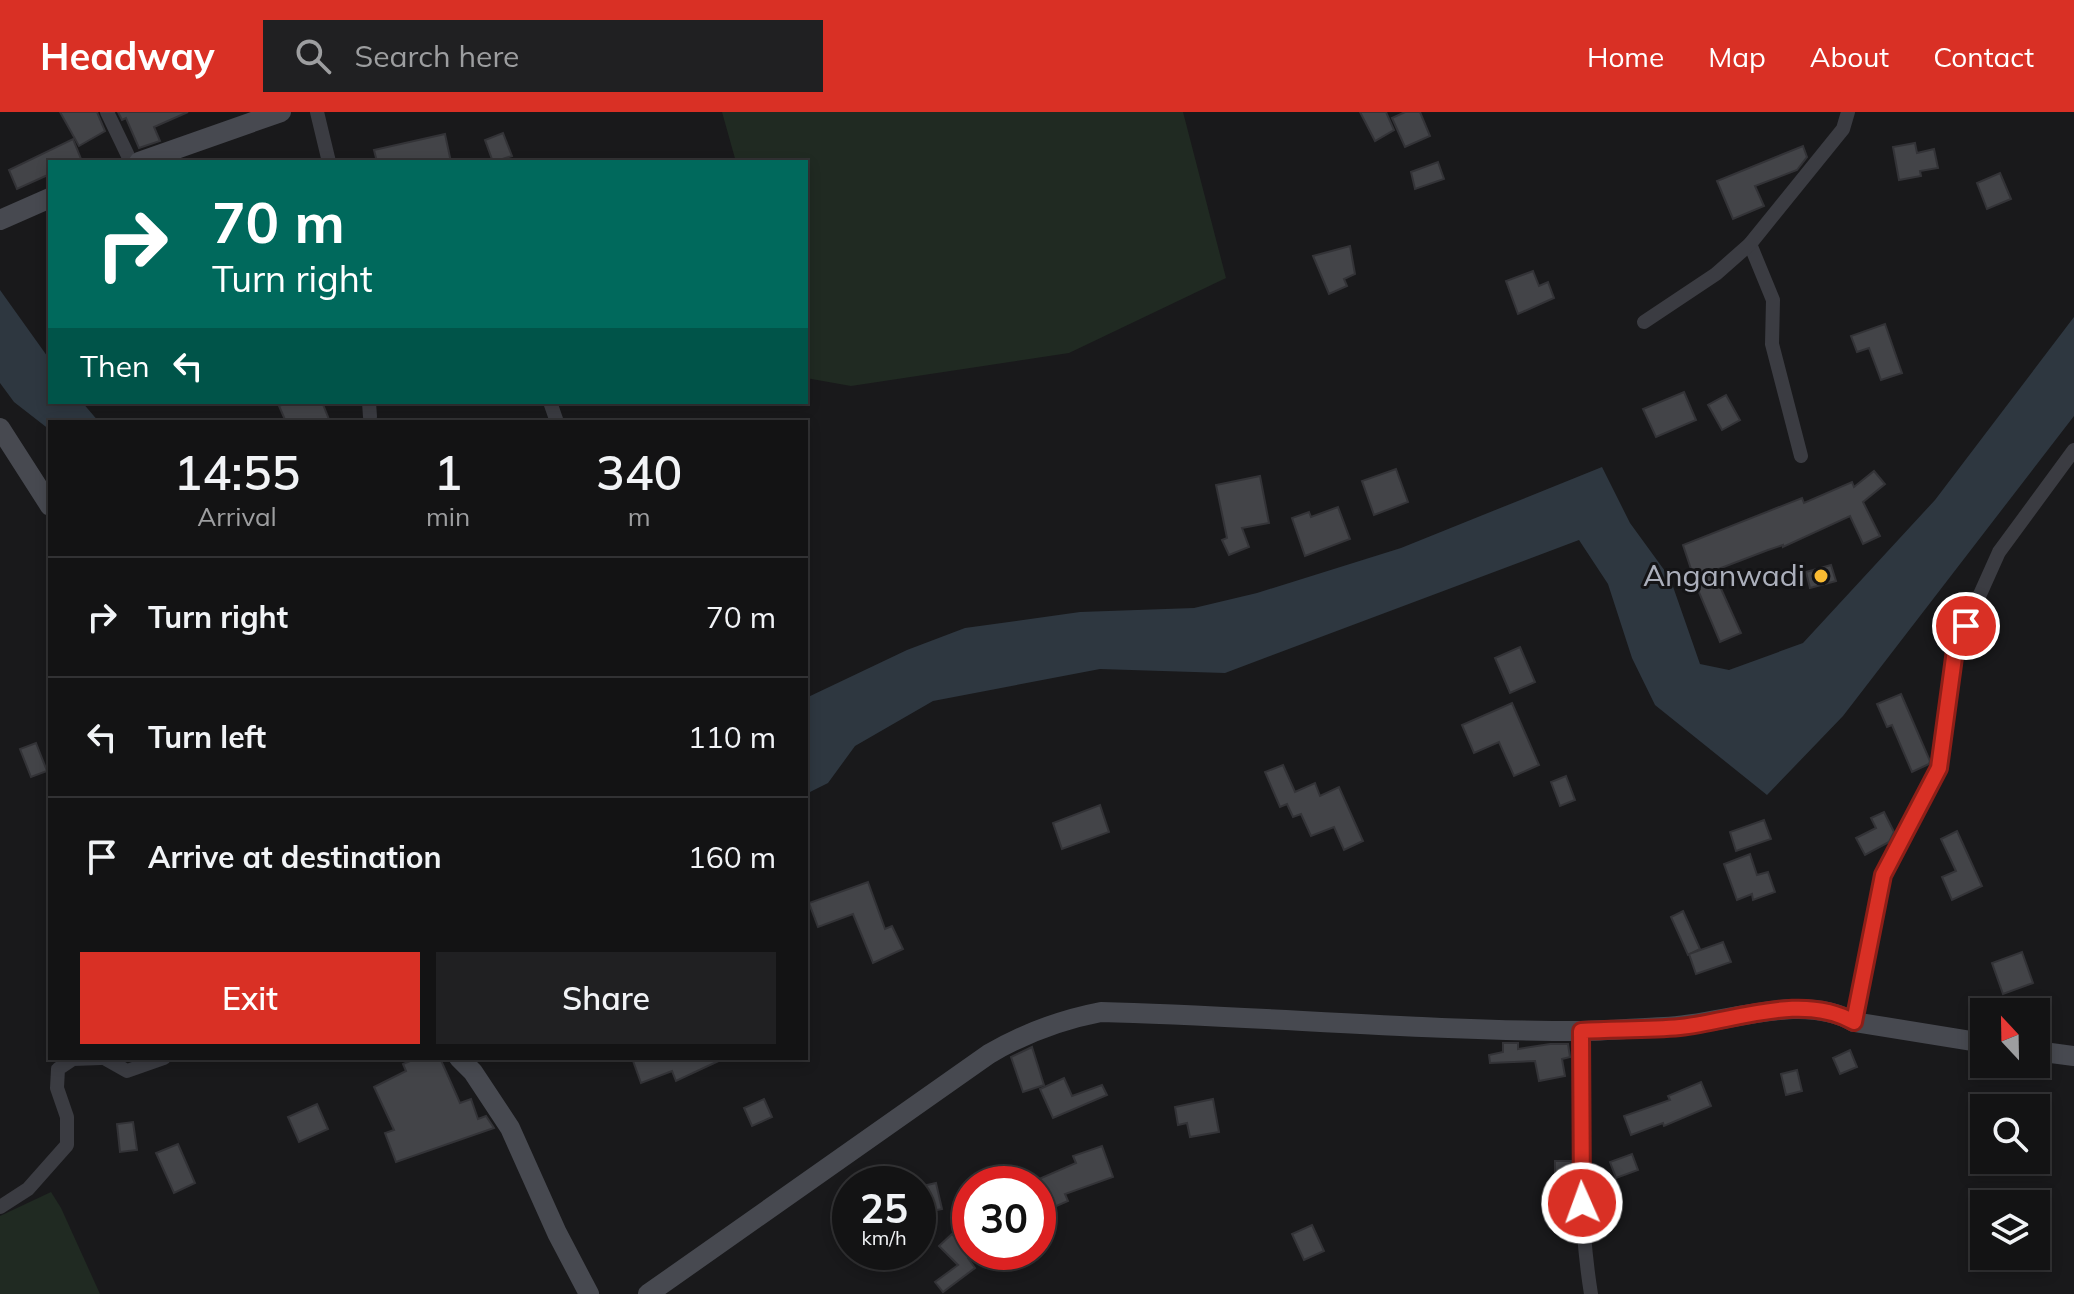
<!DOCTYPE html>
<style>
:root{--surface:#131314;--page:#202022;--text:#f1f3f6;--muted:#9d9ea0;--line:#323234;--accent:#d93025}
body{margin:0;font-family:Mulish,sans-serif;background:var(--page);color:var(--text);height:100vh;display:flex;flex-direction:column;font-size:30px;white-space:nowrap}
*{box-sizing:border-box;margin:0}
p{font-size:26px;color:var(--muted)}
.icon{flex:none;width:44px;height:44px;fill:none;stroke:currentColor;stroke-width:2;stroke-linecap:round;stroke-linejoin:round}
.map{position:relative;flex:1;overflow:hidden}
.sheet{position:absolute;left:48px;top:308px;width:760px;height:640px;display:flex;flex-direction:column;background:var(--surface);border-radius:0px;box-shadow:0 4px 12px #0003,0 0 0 2px var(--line)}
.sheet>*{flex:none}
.hud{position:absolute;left:48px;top:48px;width:760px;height:244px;border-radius:0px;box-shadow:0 4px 12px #0003,0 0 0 2px var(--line);background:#00695c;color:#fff;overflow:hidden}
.needle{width:52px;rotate:338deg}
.tools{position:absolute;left:1970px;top:886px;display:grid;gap:16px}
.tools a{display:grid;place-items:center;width:80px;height:80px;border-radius:0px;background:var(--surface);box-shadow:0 4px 12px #0003,0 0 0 2px var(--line);font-size:40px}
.speed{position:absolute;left:832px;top:1054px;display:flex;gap:16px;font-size:40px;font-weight:700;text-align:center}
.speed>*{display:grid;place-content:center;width:104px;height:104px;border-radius:50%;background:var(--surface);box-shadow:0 4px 12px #0003,0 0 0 2px var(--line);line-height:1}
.speed small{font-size:20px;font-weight:400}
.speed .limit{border:12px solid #d22;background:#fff;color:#111}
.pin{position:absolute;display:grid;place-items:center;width:68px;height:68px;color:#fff;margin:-34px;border:4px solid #fff;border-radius:50%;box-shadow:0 2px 8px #0007}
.me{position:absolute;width:88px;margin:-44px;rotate:358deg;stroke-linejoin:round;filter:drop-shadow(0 0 6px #0008)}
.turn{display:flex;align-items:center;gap:28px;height:168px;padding:0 32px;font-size:36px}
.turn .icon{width:104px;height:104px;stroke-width:2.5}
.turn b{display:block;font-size:56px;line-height:68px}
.then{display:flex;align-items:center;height:76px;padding:0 32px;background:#0003;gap:16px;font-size:30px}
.eta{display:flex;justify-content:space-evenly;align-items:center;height:136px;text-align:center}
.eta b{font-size:48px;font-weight:600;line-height:56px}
.primary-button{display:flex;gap:16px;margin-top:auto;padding:16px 32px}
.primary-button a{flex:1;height:92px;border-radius:0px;background:var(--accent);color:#fff;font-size:32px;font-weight:600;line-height:92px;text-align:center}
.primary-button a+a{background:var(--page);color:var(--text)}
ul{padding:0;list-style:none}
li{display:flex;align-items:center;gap:24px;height:120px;padding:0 32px;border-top:2px solid var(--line)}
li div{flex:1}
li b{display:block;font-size:30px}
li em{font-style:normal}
header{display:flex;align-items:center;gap:48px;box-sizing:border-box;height:112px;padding:0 40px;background:var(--accent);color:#fff}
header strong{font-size:38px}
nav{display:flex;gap:44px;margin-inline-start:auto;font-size:28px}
.search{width:560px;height:72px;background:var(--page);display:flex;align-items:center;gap:20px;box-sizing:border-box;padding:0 28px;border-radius:0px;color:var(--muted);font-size:30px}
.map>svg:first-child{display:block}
.green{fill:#202a22}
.water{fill:#2e3740}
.building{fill:#434448;stroke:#333337;stroke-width:2}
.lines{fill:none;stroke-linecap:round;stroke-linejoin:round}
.minor{stroke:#3b3c42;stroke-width:14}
.secondary{stroke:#474950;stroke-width:20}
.route-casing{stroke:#8d1f18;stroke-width:20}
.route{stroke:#d93025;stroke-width:14}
.poi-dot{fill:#fabb32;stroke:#141416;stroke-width:3}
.labels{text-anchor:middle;stroke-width:6;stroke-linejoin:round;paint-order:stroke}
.poi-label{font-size:30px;fill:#abafbb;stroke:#141416;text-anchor:end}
</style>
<header>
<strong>Headway</strong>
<div class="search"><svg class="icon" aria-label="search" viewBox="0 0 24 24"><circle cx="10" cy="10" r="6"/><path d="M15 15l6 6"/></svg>Search here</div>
<nav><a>Home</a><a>Map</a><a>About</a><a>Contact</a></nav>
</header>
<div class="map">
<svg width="2074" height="1182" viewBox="0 0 2074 1182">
<rect width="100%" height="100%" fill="#19191b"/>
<g class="green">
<path d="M722 0H1183L1226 166 1069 241 851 274 806 266V50H736Z"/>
<path d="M51 1080 61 1096 100 1182H0V1104Z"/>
</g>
<g class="water">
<path d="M0 178 50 248V290H82L99 310H50V318L14 290 0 271Z"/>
<path d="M2074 205V304L1843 604 1767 683 1655 593 1632 546 1608 472 1579 428 1225 561 1100 557 933 589 855 634 828 671 806 682V586L907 538 965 516 1080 500 1194 496 1257 481 1401 436 1602 355 1630 411 1670 466 1700 552 1729 558 1803 531 1935 388Z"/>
</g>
<g class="building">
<path d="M60 0H97L105 19 79 34Z"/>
<path d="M118 0H188L154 15 160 29 139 36 126 6 122 8Z"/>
<path d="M1360 0H1386L1394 18 1375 29Z"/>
<path d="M1405 0H1420L1430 24 1405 35 1392 6Z"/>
<path d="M503 21 512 44 493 50 485 28Z"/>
<path d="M445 22 451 50H377L374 38Z"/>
<path d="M73 27 81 47 74 50H50V62L17 77 9 58Z"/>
<path d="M1915 31 1917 41 1934 37 1938 56 1920 59 1921 64 1899 68 1893 35Z"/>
<path d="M1803 34 1807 45 1797 58 1755 74 1764 94 1733 107 1717 69Z"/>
<path d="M1438 50 1444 67 1415 77 1411 60Z"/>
<path d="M2000 61 2011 87 1987 97 1977 71Z"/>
<path d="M1350 134 1355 162 1344 167 1347 174 1329 182 1313 144Z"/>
<path d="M1533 159 1539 174 1548 170 1554 186 1518 202 1506 169Z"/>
<path d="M1885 212 1902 261 1881 268 1869 236 1857 240 1851 224Z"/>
<path d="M1684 280 1696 308 1656 325 1643 297Z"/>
<path d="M1726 283 1740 308 1722 318 1708 293Z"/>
<path d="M288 290H322L330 310H286L279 294Z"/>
<path d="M1396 357 1408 390 1374 403 1362 369Z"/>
<path d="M1874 359 1885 372 1863 390 1880 424 1863 432 1850 404 1783 435V433L1768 438 1713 459 1741 521 1720 530 1698 478 1683 433 1802 386 1804 391 1852 370 1854 375Z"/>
<path d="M1260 364 1269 411 1242 416 1249 435 1229 443 1222 428 1227 426 1216 373Z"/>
<path d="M1338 395 1350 427 1305 444 1292 406 1309 400 1311 405Z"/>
<path d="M1831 453 1836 469 1810 476 1806 460Z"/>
<path d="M1520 535 1535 570 1510 581 1495 546Z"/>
<path d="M1901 582 1930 649 1929 652 1912 660 1892 613 1887 615 1877 592Z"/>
<path d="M1512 591 1539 653 1514 664 1499 630 1474 641 1462 613Z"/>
<path d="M36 631 47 659 31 665 20 637Z"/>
<path d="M1283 653 1295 680 1315 671 1320 684 1339 675 1363 729 1344 738 1334 715 1311 724 1301 702 1293 705 1287 692 1280 695 1265 660Z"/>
<path d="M1566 664 1575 688 1560 694 1551 670Z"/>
<path d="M1100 693 1109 720 1062 737 1053 711Z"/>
<path d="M1884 700 1894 720 1889 730 1865 743 1856 726 1876 716 1871 706Z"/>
<path d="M1764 708 1771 727 1736 739 1730 720Z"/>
<path d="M1957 719 1982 774 1952 788 1942 765 1956 759 1941 727Z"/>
<path d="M1750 742 1757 763 1768 760 1775 780 1753 788 1752 782 1737 788 1724 752Z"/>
<path d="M868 770 885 817 892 814 903 837 873 851 853 802 818 815 809 791Z"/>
<path d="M1683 799 1700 837 1688 843 1671 805Z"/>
<path d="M1723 830 1731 850 1696 862 1689 842Z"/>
<path d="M2022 840 2033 871 2003 882 1992 851Z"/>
<path d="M1503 931H1518V937L1550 932H1568L1570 945 1562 947 1565 964 1539 969 1535 949 1490 951 1489 943 1503 940Z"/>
<path d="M1032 935 1044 973 1023 980 1011 945Z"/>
<path d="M1850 938 1857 955 1840 962 1833 946Z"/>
<path d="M417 946H440L460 991 471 987 478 1007 486 1004 494 1016 396 1050 385 1021 394 1018 374 975 406 959 403 952Z"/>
<path d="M632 946H725L676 969 672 959 641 971Z"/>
<path d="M1797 958 1802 979 1786 983 1781 962Z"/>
<path d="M1064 966 1072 984 1102 973 1107 983 1053 1006 1040 977Z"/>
<path d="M1701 970 1711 994 1664 1014 1663 1011 1631 1023 1624 1004 1670 988 1668 984Z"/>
<path d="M764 987 772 1005 752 1014 744 996Z"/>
<path d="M1213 987 1219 1020 1190 1025 1187 1011 1178 1013 1175 995Z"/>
<path d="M317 992 328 1017 299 1030 288 1005Z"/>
<path d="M133 1010 137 1038 120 1040 117 1012Z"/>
<path d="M178 1032 195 1071 174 1081 156 1041Z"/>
<path d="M1102 1034 1113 1065 1065 1082 1068 1089 1052 1096 1039 1067 1076 1051 1073 1044Z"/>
<path d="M1632 1042 1638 1058 1616 1066 1610 1050Z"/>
<path d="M1555 1049H1571L1572 1077H1555Z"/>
<path d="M936 1071 942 1097 918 1102V1075Z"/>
<path d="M1312 1113 1324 1139 1304 1148 1292 1122Z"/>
<path d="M952 1122 971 1142 968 1146 975 1156 943 1180 935 1170 958 1153 939 1134Z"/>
</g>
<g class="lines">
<g class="minor">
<path d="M107 0 131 50"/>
<path d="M317 0 329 50"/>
<path d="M1750 132 1773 188 1772 232 1801 344"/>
<path d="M1644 210 1716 162 1750 132 1843 17 1848 0"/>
<path d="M369 290 370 305"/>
<path d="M550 290 557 310"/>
<path d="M1854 910 1883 763 1939 656 1955 538 1999 440 2074 338"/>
<path d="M1581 919C1581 1007 1577 1095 1591 1182"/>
<path d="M104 946 127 959 164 946"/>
<path d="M0 1095 28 1077 67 1033V1005L57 976 58 957 73 947 101 946"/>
</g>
<g class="secondary">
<path d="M139 50 281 0"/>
<path d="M0 108 50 86"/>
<path d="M0 316 50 394"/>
<path d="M2036 939 2074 944"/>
<path d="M459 946 473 960 510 1016 557 1121 589 1182"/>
<path d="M648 1182 989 942C1025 921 1059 908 1101 900 1260 904 1420 919 1580 919 1608 919 1636 916 1664 915 1724 913 1800 879 1854 910L1984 931"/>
</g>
</g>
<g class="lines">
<g class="route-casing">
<path id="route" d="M1582 1091 1581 919C1614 917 1647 918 1680 915 1735 909 1802 880 1854 910L1883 763 1939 656 1955 538 1966 514"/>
</g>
<use href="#route" class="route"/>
</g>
<circle class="poi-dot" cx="1821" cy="464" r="8"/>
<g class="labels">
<g class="poi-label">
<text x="1805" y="474">Anganwadi</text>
</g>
</g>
</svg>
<div class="tools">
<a><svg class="needle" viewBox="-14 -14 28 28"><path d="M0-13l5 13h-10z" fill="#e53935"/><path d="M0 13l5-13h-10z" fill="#9d9ea0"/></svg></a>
<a><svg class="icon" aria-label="search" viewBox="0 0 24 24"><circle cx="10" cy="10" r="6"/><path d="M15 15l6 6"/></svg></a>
<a><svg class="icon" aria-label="layers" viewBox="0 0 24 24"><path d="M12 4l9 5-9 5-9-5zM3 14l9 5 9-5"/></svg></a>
</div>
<div class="speed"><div>25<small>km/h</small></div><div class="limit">30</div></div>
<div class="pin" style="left:1966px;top:514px;background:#d93025"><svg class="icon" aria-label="arrive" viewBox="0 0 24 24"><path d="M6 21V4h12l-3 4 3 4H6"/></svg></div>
<svg class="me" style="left:1582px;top:1091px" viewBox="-20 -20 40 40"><circle r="17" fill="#d93025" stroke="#fff" stroke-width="3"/><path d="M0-11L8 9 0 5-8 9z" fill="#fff"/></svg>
<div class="hud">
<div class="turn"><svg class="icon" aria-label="right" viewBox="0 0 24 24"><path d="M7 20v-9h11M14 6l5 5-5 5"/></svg><div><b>70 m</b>Turn right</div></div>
<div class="then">Then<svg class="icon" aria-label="left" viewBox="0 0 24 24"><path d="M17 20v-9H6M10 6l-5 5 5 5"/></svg></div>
</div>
<section class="sheet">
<div class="eta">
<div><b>14:55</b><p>Arrival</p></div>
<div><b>1</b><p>min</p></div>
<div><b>340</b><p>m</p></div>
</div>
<ul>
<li><svg class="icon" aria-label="right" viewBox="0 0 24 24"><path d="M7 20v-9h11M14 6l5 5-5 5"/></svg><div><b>Turn right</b></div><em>70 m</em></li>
<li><svg class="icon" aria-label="left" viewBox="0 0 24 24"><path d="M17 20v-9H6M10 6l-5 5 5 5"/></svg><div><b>Turn left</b></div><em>110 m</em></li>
<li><svg class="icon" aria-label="arrive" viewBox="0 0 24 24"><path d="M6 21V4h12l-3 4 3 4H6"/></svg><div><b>Arrive at destination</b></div><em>160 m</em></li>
</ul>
<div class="primary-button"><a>Exit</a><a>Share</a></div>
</section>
</div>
